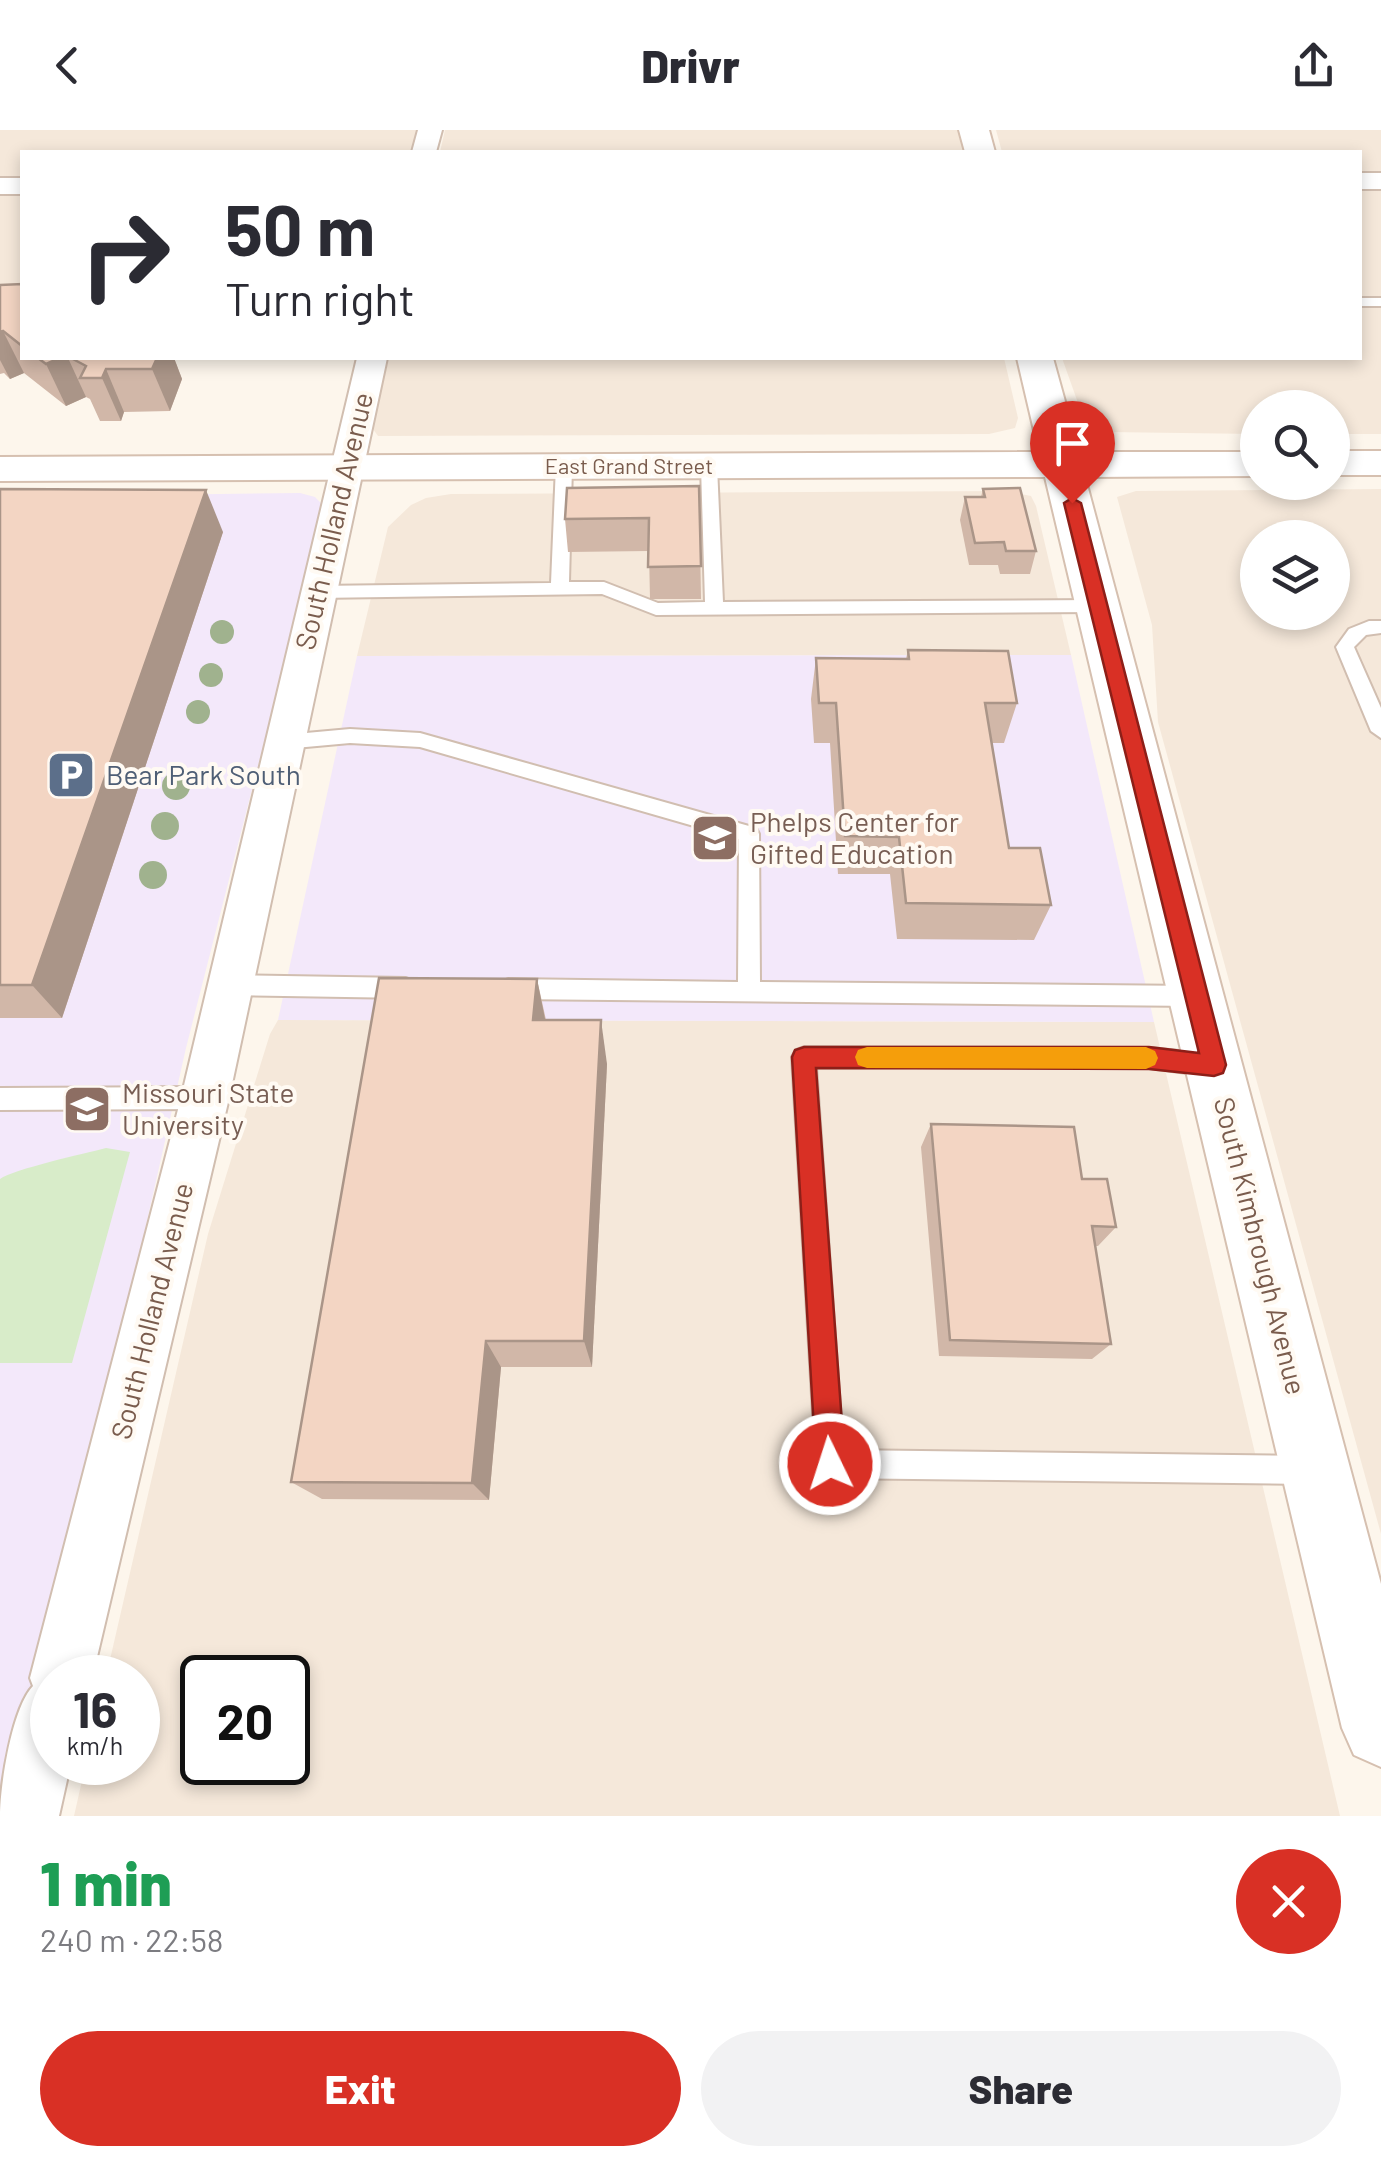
<!DOCTYPE html>
<meta charset="utf-8">
<style>
:root{--surface:#fff;--page:#f2f2f3;--text:#2b2b33;--muted:#7c7c81;--accent:#d93025}
body{margin:0;font-family:Barlow,sans-serif;background:var(--page);color:var(--text);height:100vh;display:flex;flex-direction:column;font-size:38px;white-space:nowrap}
*{box-sizing:border-box;margin:0}
p{font-size:32px;color:var(--muted)}
.icon{flex:none;width:55px;height:55px;fill:none;stroke:currentColor;stroke-width:2;stroke-linecap:round;stroke-linejoin:round}
.map{position:relative;height:1686px;overflow:hidden}
.panel{display:flex;flex-direction:column;background:var(--surface);flex:1}
.panel>*{flex:none}
.top-card{position:absolute;left:20px;top:20px;width:1342px;height:210px;border-radius:0px;box-shadow:0 5px 15px #0003;background:#fff;color:var(--text);overflow:hidden}
.controls{position:absolute;left:1240px;top:260px;display:grid;gap:20px}
.controls a{display:grid;place-items:center;width:110px;height:110px;border-radius:50%;background:var(--surface);box-shadow:0 5px 15px #0003;font-size:50px}
.speed{position:absolute;left:30px;top:1525px;display:flex;gap:20px;font-size:50px;font-weight:700;text-align:center}
.speed>*{display:grid;place-content:center;width:130px;height:130px;border-radius:50%;background:var(--surface);box-shadow:0 5px 15px #0003;line-height:1}
.speed small{font-size:25px;font-weight:400}
.speed .limit{border:5px solid #111;border-radius:15px;background:#fff;color:#111}
.pin{position:absolute;display:grid;place-items:center;width:85px;height:85px;color:#fff;margin:-102px -42px;border-radius:50% 50% 50% 0;rotate:-45deg;box-shadow:0 0 10px #0007}
.pin .icon{rotate:45deg}
.me{position:absolute;width:110px;margin:-55px;rotate:356deg;stroke-linejoin:round;filter:drop-shadow(0 0 8px #0008)}
.turn{display:flex;align-items:center;gap:35px;height:210px;padding:0 40px;font-size:45px}
.turn .icon{width:130px;height:130px;stroke-width:2.5}
.turn b{display:block;font-size:70px;line-height:85px}
.round{display:grid;place-items:center;flex:none;width:105px;height:105px;border-radius:52px;background:var(--page)}
.headline{display:flex;align-items:center;justify-content:space-between;height:170px;padding:0 40px}
h1{font-size:60px;font-weight:800;line-height:75px;color:#1e9e55}
.action{display:flex;gap:20px;margin-top:auto;padding:20px 40px}
.action a{flex:1;height:115px;border-radius:60px;background:var(--accent);color:#fff;font-size:40px;font-weight:800;line-height:115px;text-align:center}
.action a+a{background:var(--page);color:var(--text)}
header{display:flex;justify-content:space-between;align-items:center;height:130px;padding:0 40px;background:var(--surface);font-size:45px;font-weight:800}
.map>svg:first-child{display:block}
.residential{fill:#f5e8da;fill-rule:evenodd}
.education{fill:#f3e8fa}
.green{fill:#d8ecc9}
.lines{fill:none;stroke-linecap:round;stroke-linejoin:round}
.service-casing{stroke:#d1beb0;stroke-width:4}
.minor-casing{stroke:#d1beb0;stroke-width:4}
.secondary-casing{stroke:#d6c0b0;stroke-width:4}
.service{fill:#fff;fill-rule:evenodd}
.minor{fill:#fff;fill-rule:evenodd}
.secondary{fill:#fff;fill-rule:evenodd}
.tree{fill:#a0b28e}
.wall{fill:#d1b7a8}
.shaded-wall{fill:#aa9588}
.building{fill:#f3d5c3;stroke:#aa9588;stroke-width:2.5}
.route{fill:#d93025;stroke:#8d1f18;stroke-width:2.5}
.slow{fill:#f59e0b}
.labels{text-anchor:middle;stroke-width:8;stroke-linejoin:round;paint-order:stroke}
.far-street-label{font-size:22px;fill:#7a5c4d;stroke:#fffaf3}
.street-label{font-size:28px;fill:#7a5c4d;stroke:#fffaf3}
.service-label{font-size:28px;fill:#4e5e75;stroke:#fffaf3;text-anchor:start}
.education-label{font-size:28px;fill:#785e54;stroke:#fffaf3;text-anchor:start}
</style>
<header><svg class="icon" aria-label="back" viewBox="0 0 24 24"><path d="M15 5l-7 7 7 7"/></svg>Drivr<svg class="icon" aria-label="share" viewBox="0 0 24 24"><path d="M12 15V3M7 8l5-5 5 5M5 13v7h14v-7"/></svg></header>
<div class="map">
<svg width="1381" height="1686" viewBox="0 0 1381 1686">
<rect width="100%" height="100%" fill="#fdf6ec"/>
<g class="residential">
<path d="M0 0H423L417 22H22V173L0 174Z"/>
<path d="M445 0H959L964 22H440Z"/>
<path d="M996 0H1381V304H1333L1332 278H1258L1257 304 1107 302 1083 287 1062 228H1360V22H1002Z"/>
<path d="M389 228H1004L1018 288 1015 298 989 304 378 306 373 299 374 289Z"/>
<path d="M1381 359V1404L1158 592 1152 495 1117 367 1136 361ZM1258 408H1332V482H1258Z"/>
<path d="M1006 361 1031 366 1036 376 1071 525 357 526 388 397 411 375 426 368 451 364Z"/>
<path d="M278 890 1154 892 1340 1686H74L86 1633 138 1632V1548L106 1547 208 1104 270 904ZM202 1548H288V1632H202Z"/>
</g>
<g class="education">
<path d="M300 363 315 367 324 376 321 389 186 918 107 1268 0 1682V367Z"/>
<path d="M1071 525 1154 892 278 890 357 526Z"/>
</g>
<path class="green" d="M106 1018 130 1022 72 1233H0V1049C14 1039 83 1024 106 1018Z"/>
<g class="lines">
<g class="service-casing">
<g id="service">
<rect x="1360" y="168" width="21" height="8"/>
<path d="M564 331 572 336 569 452H604L658 473 705 472 701 336 709 331 717 336 723 472 1098 470 1107 476 1098 482 656 485 602 464 317 468 308 462 317 456 551 453 556 336Z"/>
<path d="M1369 491H1381V503L1366 505 1354 517 1381 578V608L1371 601 1336 517 1349 499Z"/>
<path d="M350 599 420 603 756 698 759 704 760 852 1196 856 1204 859 1207 866 1204 873 1196 876 508 869 500 866 497 859 500 852 508 849 738 852 739 709 420 617 350 613 284 619 274 612 284 605Z"/>
<path d="M230 845 406 848 414 851 417 858 414 865 406 868 230 865 222 862 219 855 222 848Z"/>
<path d="M804 917 1149 918 1210 924 1218 928 1222 935 1218 942 1210 946 1149 938 816 937 843 1320 1308 1326 1318 1330 1322 1340 1318 1350 1308 1354 830 1348 820 1344 816 1334 792 927 796 920Z"/>
<path d="M205 957 213 960 217 968 213 976 205 979 0 980V958Z"/>
</g>
</g>
<g class="minor-casing">
<g id="minor">
<path d="M418 0H442L436 22H412Z"/>
<rect x="1360" y="43" width="21" height="16"/>
<rect x="0" y="48" width="22" height="16"/>
<path d="M357 228H387L229 968 92 1548H52V1632H71L59 1686H0C0 1655 12 1578 33 1556L30 1548 181 968Z"/>
</g>
</g>
<g class="secondary-casing">
<g id="secondary">
<path d="M959 0H989L995 22H965Z"/>
<path d="M1017 228H1053L1079 322H1258V346L1085 347 1381 1454V1637L1354 1625 1342 1598 1045 347 0 351V327L1039 322Z"/>
<rect x="1332" y="321" width="49" height="24"/>
</g>
</g>
<use href="#service" class="service"/>
<use href="#minor" class="minor"/>
<use href="#secondary" class="secondary"/>
</g>
<g class="tree">
<circle cx="222" cy="502" r="12"/>
<circle cx="211" cy="545" r="12"/>
<circle cx="198" cy="582" r="12"/>
<circle cx="176" cy="656" r="14"/>
<circle cx="165" cy="696" r="14"/>
<circle cx="153" cy="745" r="14"/>
</g>
<g class="wall">
<path d="M22 154V228H174L182 249 170 281 124 282 121 291H100L90 269 86 267 66 276 24 243 10 249 4 243 0 244V155Z"/>
<path d="M699 356 701 469H650L649 421 568 422 565 389Z"/>
<path d="M0 359 223 402 62 888H0Z"/>
<path d="M983 359 1036 421 1030 444H1000L998 435H969L960 390 965 367H981Z"/>
<path d="M908 520 1017 573 1004 613H992L1009 718 1051 775 1034 810 897 809 890 744H838L830 613H814L811 569 816 528 906 529Z"/>
<path d="M537 849 546 890 607 934 592 1237H501L489 1370 322 1369 291 1352Z"/>
<path d="M931 994 1082 1049 1116 1097 1098 1116H1095L1111 1214 1092 1229 939 1226 921 1017Z"/>
</g>
<g class="shaded-wall">
<path d="M3 201 24 243 10 249 0 230V202Z"/>
<path d="M60 228H68L86 267 66 276 46 234Z"/>
<path d="M157 228H174L182 249 170 281 152 239Z"/>
<path d="M106 239 124 282 121 291 102 248Z"/>
<path d="M206 360 223 402 62 888 32 855Z"/>
<path d="M537 849 546 894 533 890Z"/>
<path d="M601 890 607 934 592 1237 584 1211Z"/>
<path d="M486 1211 501 1237 489 1370 472 1353Z"/>
</g>
<g class="building">
<path d="M22 154V216L3 201 0 202V155Z"/>
<path d="M38 228H60L46 234Z"/>
<path d="M71 228H157L152 239H106L102 248H80L86 236Z"/>
<path d="M699 356 701 436 648 437 649 388 565 389 567 358Z"/>
<path d="M1020 358 1036 421H1006L1004 412 975 413 965 367H985L983 359Z"/>
<path d="M0 359 206 360 32 855H0Z"/>
<path d="M908 520 1008 521 1017 573H985L1009 718H1040L1051 775 906 773 899 707 845 706 836 573H819L816 528 909 529Z"/>
<path d="M379 848 537 849 533 890H601L584 1211H486L472 1353 291 1352Z"/>
<path d="M931 994 1074 997 1082 1049H1107L1116 1097 1092 1096 1111 1214 950 1210Z"/>
</g>
<path class="route" d="M1072 368 1081 373 1226 935 1223 943 1214 946 1149 939 816 938 845 1334 840 1345 830 1349 820 1345 816 1334 792 927 795 920 804 917H1149L1199 923 1064 373Z"/>
<path class="slow" d="M867 917H1146L1155 921 1158 928 1155 935 1146 939 867 938 858 935 855 927 858 920Z"/>
<defs>
<g id="parking-square" transform="scale(2.5)"><rect x="-9" y="-9" width="18" height="18" rx="4" fill="#5c6f8a" stroke="#fffaf3"/><path d="M-3.5-5.5H1a3.5 3.5 0 0 1 0 7H-1V5.5H-3.5ZM-1-3.4V-.6H.8a1.4 1.4 0 0 0 0-2.8Z" fill="#fff"/></g>
<g id="school-square" transform="scale(2.5)"><rect x="-9" y="-9" width="18" height="18" rx="4" fill="#8d6e63" stroke="#fffaf3"/><path d="M0-5L7-2L0 1L-7-2ZM-4 1L0 2.5L4 1V4Q0 6-4 4Z" fill="#fff"/></g>
<g id="university-square" transform="scale(2.5)"><rect x="-9" y="-9" width="18" height="18" rx="4" fill="#8d6e63" stroke="#fffaf3"/><path d="M0-5L7-2L0 1L-7-2ZM-4 1L0 2.5L4 1V4Q0 6-4 4Z" fill="#fff"/></g>
</defs>
<g fill-rule="evenodd">
<use href="#parking-square" x="71" y="645"/>
<use href="#school-square" x="715" y="708"/>
<use href="#university-square" x="87" y="979"/>
</g>
<g class="labels">
<g class="far-street-label">
<text x="629" y="344">East Grand Street</text>
</g>
<g class="street-label">
<text transform="translate(334 391) rotate(-77)" y="10">South Holland Avenue</text>
<text transform="translate(1260 1116) rotate(76)" y="10">South Kimbrough Avenue</text>
<text transform="translate(152 1181) rotate(-76)" y="10">South Holland Avenue</text>
</g>
<g class="service-label">
<text x="106" y="655">Bear Park South</text>
</g>
<g class="education-label">
<text x="750" y="702">Phelps Center for<tspan x="750" dy="32">Gifted Education</tspan></text>
<text x="122" y="973">Missouri State<tspan x="122" dy="32">University</tspan></text>
</g>
</g>
</svg>
<div class="controls">
<a><svg class="icon" aria-label="search" viewBox="0 0 24 24"><circle cx="10" cy="10" r="6"/><path d="M15 15l6 6"/></svg></a>
<a><svg class="icon" aria-label="layers" viewBox="0 0 24 24"><path d="M12 4l9 5-9 5-9-5zM3 14l9 5 9-5"/></svg></a>
</div>
<div class="speed"><div>16<small>km/h</small></div><div class="limit">20</div></div>
<div class="pin" style="left:1072px;top:373px;background:#d93025"><svg class="icon" aria-label="arrive" viewBox="0 0 24 24"><path d="M6 21V4h12l-3 4 3 4H6"/></svg></div>
<svg class="me" style="left:830px;top:1334px" viewBox="-20 -20 40 40"><circle r="17" fill="#d93025" stroke="#fff" stroke-width="3"/><path d="M0-11L8 9 0 5-8 9z" fill="#fff"/></svg>
<div class="top-card">
<div class="turn"><svg class="icon" aria-label="right" viewBox="0 0 24 24"><path d="M7 20v-9h11M14 6l5 5-5 5"/></svg><div><b>50 m</b>Turn right</div></div>
</div>
</div>
<section class="panel">
<div class="headline"><div><h1>1 min</h1><p>240 m · 22:58</p></div><a class="round" style="background:#d93025;color:#fff"><svg class="icon" aria-label="close" viewBox="0 0 24 24"><path d="M6 6l12 12M18 6L6 18"/></svg></a></div>
<div class="action"><a>Exit</a><a>Share</a></div>
</section>
